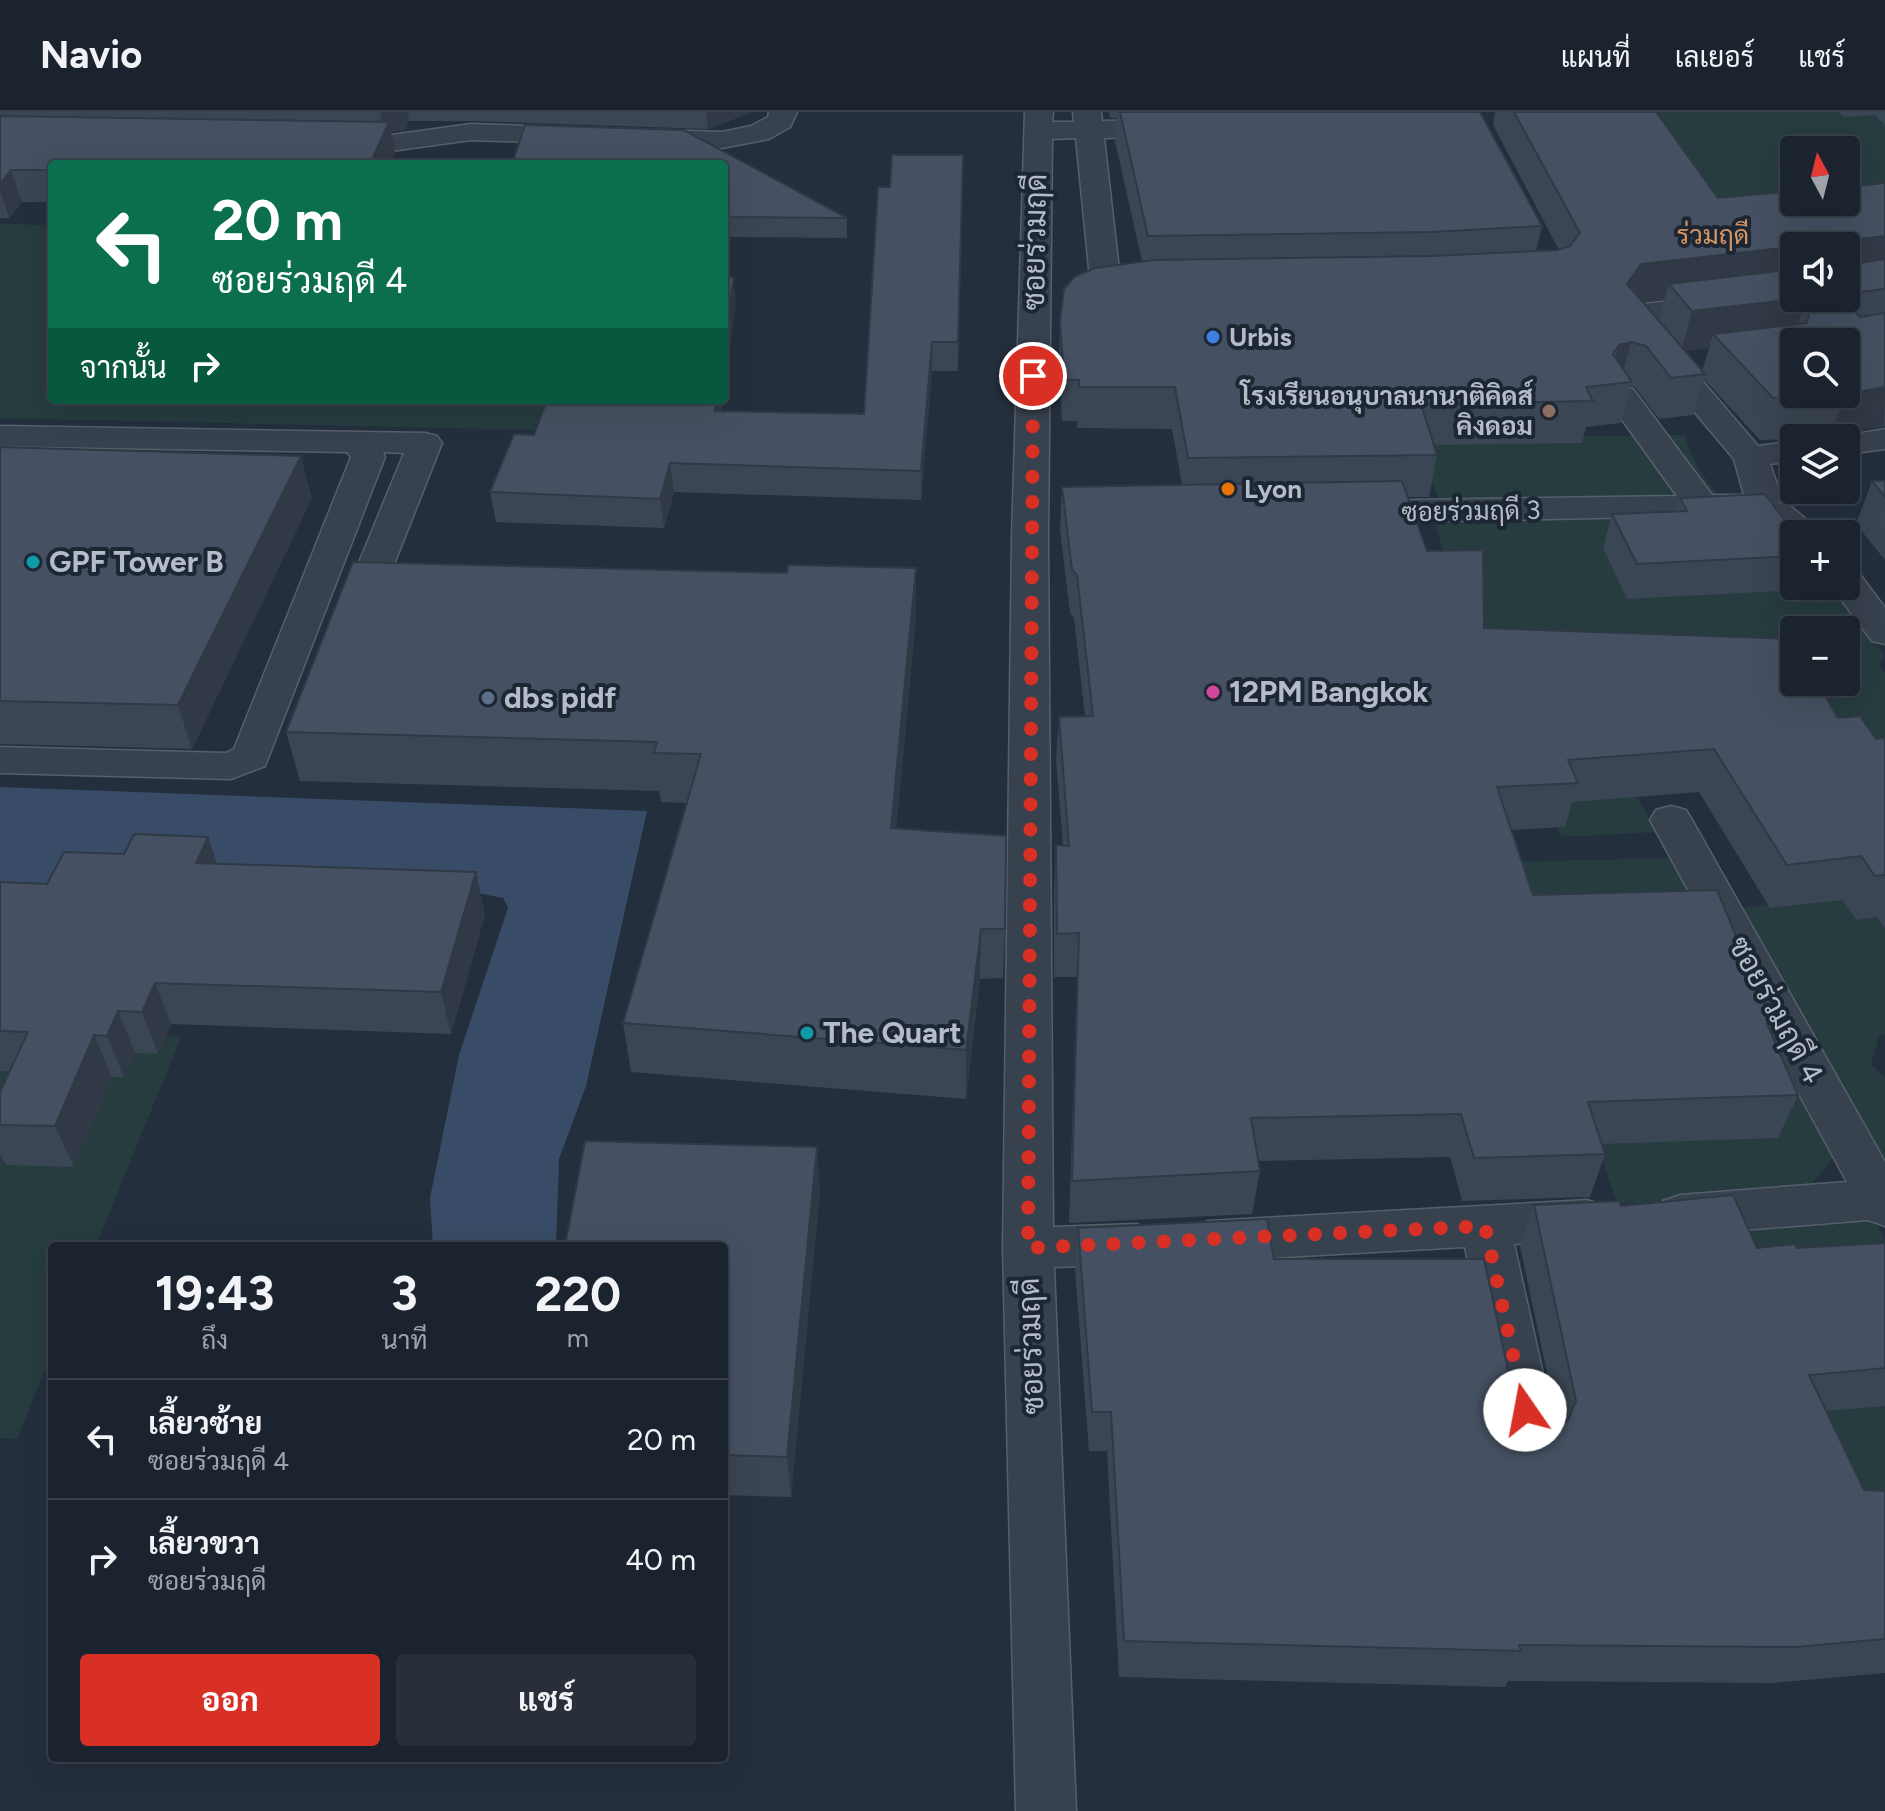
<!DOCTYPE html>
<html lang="th">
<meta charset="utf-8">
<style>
:root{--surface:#1b232e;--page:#282f3a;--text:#f1f3f6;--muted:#a0a4aa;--line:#39404a;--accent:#d93025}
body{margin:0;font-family:Figtree,Sarabun,sans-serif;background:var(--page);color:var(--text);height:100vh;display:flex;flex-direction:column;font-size:30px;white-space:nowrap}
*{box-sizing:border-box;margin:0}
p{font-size:26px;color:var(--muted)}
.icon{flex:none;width:44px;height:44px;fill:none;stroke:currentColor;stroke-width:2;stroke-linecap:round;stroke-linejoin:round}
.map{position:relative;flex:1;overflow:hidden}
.side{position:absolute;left:48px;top:1130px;width:680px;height:520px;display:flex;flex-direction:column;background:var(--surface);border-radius:8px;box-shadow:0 8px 32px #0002,0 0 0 2px var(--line)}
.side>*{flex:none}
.guide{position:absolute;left:48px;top:48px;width:680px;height:244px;border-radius:8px;box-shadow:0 8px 32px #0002,0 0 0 2px var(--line);background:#0b6e4f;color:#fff;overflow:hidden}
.needle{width:52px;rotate:353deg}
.controls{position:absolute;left:1780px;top:24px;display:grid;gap:16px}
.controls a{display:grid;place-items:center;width:80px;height:80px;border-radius:8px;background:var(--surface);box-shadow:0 8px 32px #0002,0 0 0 2px var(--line);font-size:40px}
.pin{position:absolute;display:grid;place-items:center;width:68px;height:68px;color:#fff;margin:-34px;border:4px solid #fff;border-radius:50%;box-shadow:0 2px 8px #0007}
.me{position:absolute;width:88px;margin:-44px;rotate:348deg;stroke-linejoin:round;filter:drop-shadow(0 0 6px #0008)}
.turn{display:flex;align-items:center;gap:28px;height:168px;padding:0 32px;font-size:36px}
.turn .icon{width:104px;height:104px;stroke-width:2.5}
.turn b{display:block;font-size:56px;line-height:68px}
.then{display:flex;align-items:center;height:76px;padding:0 32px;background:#0003;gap:16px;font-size:30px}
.eta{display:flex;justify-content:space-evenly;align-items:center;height:136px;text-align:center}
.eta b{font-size:48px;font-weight:700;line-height:56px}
.button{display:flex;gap:16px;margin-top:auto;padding:16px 32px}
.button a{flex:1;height:92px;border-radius:8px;background:var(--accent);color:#fff;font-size:32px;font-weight:700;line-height:92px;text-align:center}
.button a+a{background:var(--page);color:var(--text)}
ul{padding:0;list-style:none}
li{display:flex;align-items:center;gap:24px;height:120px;padding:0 32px;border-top:2px solid var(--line)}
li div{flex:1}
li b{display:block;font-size:30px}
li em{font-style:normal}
header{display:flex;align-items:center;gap:48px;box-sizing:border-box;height:112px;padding:0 40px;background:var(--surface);border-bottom:2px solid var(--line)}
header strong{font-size:38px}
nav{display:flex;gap:44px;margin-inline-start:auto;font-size:28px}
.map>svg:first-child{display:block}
.green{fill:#263c3f;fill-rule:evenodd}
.water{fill:#394c67}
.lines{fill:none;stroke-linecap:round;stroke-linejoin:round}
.minor-casing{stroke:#565f6c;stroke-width:3}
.minor{fill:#38414e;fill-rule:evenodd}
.wall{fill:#3b4654;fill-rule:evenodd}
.shaded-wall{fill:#303945}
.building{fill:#455162;stroke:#303945;stroke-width:2;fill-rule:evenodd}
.route{stroke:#d93025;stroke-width:14;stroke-dasharray:0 25.2}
.shop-dot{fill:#3f7fe0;stroke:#1d2633;stroke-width:3}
.education-dot{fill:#8d6e63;stroke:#1d2633;stroke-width:3}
.food-dot{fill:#e8710a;stroke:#1d2633;stroke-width:3}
.culture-dot{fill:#0f9aa8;stroke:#1d2633;stroke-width:3}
.hotel-dot{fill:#d1479c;stroke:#1d2633;stroke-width:3}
.service-dot{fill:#5c6f8a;stroke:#1d2633;stroke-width:3}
.labels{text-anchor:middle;stroke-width:8;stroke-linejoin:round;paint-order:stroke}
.far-neighbourhood-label{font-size:26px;fill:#d59563;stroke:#1d2633}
.far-poi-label{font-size:26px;font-weight:bold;fill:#b4bcc9;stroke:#1d2633;text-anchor:start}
.far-street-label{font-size:26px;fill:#b4bcc9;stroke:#1d2633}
.street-label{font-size:30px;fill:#b4bcc9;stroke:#1d2633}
.poi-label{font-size:30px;font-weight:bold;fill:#b4bcc9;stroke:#1d2633;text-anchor:start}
</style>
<header>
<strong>Navio</strong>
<nav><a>แผนที่</a><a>เลเยอร์</a><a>แชร์</a></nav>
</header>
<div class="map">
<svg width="1885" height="1699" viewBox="0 0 1885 1699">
<rect width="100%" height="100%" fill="#242f3e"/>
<g class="green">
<path d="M1549 0H1885V124L1782 126 1701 189 1616 198ZM1794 38H1846V90H1794Z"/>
<path d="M121 39 632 51 112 52Z"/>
<path d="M0 112 52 113V288H546L535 318 0 306Z"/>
<path d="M1684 323 1697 355 1718 384 1439 389 1416 325Z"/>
<path d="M1742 400 1794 474H1832L1885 544 1879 552 1885 561V703L1487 556 1432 406ZM1794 518H1846V570H1794Z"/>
<path d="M1607 634 1657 720 1561 725 1519 636Z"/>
<path d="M1671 746 1769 915 1480 835 1454 751Z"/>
<path d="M1885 774V923L1879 924 1871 952 1885 966V1054L1743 796Z"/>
<path d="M0 916 181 925 96 1134H52V1241L17 1327 0 1326Z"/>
<path d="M1782 939 1836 1043 1802 1083 1617 1092 1584 992Z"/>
<path d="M1858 1106 1878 1114 1885 1128V1471L1741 1114Z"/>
</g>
<path class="water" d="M0 675 647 699 586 974 559 1047 556 1134H433L430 1086 459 943 508 796 503 786 483 782 0 773Z"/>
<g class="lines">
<g class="minor-casing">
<g id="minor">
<path d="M769 0H797L790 15 769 27 722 36 471 28 384 40 324 37 320 31 324 25 384 24 471 12 722 20 751 14 768 5Z"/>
<path d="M1025 0H1053L1052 10H1074L1073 0H1101L1102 9 1175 8 1185 10 1189 16 1185 22 1175 24 1104 26 1121 176 1117 182 1106 185 1095 182 1091 176 1076 26 1052 27 1048 425 1053 1115 1136 1112 1154 1118 1161 1132 1154 1146 1136 1152 1054 1155 1076 1699H1016L1003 1136 1012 425Z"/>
<path d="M1794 175V186H1808L1805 191 1652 210 1758 334 1794 329V349L1770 352 1778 375 1779 391 1790 394 1824 422H1794V430L1766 409 1742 403 1353 411 1341 407 1335 400 1341 393 1353 389 1677 384 1605 284 1609 277 1621 274 1633 277 1712 383H1744L1734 347 1619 210 1633 194 1644 192Z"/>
<path d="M0 314 425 321 437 324 442 331 387 470 382 478 369 481 356 478 351 470 404 341 383 340 385 345 265 654 231 667 0 661V635L226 641 234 637 351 345 347 340 0 334Z"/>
<path d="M1885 317V337L1846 342V326H1833Z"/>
<path d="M1846 458 1859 461 1885 496V532L1872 529 1831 474H1846Z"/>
<path d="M1671 694 1686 698 1692 708 1885 1050V1114L1868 1108 1680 1123 1663 1117 1655 1103 1663 1089 1680 1083 1847 1070 1650 708 1656 698Z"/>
<path d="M1587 1088 1604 1094 1612 1108 1604 1122 1587 1128 1514 1132 1558 1329 1550 1346 1531 1352 1512 1346 1504 1329 1465 1135 1209 1149 1191 1143 1184 1129 1191 1115 1209 1109Z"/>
</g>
</g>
<use href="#minor" class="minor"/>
</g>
<g class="wall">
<path d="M0 0H752L708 17 471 9H409L405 18 391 20 395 41 52 52V90H22L9 106H0Z"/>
<path d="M1109 0H1480L1542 114 1536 139 1559 138 1493 13 1495 0H1656L1718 86 1885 71V314L1832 323 1830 326 1760 328 1704 267 1693 303 1659 307 1635 275 1631 274 1621 311 1586 315 1582 331 1434 333 1437 343 1429 385H1407L1427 439 1484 516 1838 606 1876 627 1885 626V817L1877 805 1856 808 1843 788 1770 796 1699 680 1572 690 1565 715 1511 718 1533 783 1772 912 1769 918 1798 983 1778 1026 1602 1032 1605 1042 1590 1085 1462 1089 1450 1045 1258 1049 1260 1059 1252 1102 1069 1111 1077 865H1054V776L1056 733H1063L1056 648 1059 605 1085 604 1074 506 1070 501 1060 417 1062 375 1182 373 1172 317 1077 316V309H1062L1059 251 1060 210 1142 149 1115 29 1117 6H1110ZM1794 134H1846L1794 186ZM1664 188 1659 209 1643 191ZM1709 236 1702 259 1686 239Z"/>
<path d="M1839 0H1885V13L1875 3 1844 5Z"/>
<path d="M525 13 684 18 847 106V126L724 125V52H512Z"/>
<path d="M963 43 958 259H932L921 388 674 380 664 416 496 410 490 380 534 323 547 288H723L721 299 864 302 890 75Z"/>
<path d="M0 335 312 386 192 637 0 632Z"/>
<path d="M1872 369H1885V448L1856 412Z"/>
<path d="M1680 386 1794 422V474H1801L1799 478 1627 487 1603 436 1612 402 1676 399Z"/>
<path d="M916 504 896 716 1005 817 1003 866 980 867 966 987 631 960 623 911 687 691 661 690 659 679 300 669 286 620Z"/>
<path d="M218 752 485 802 451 922 171 912 158 942 135 941 124 965H112L74 1055 6 1053 0 1042V980L9 959H0V770L47 772Z"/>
<path d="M820 1078 791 1385 724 1383V1134Z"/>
<path d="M1534 1093 1621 1094 1757 1136H1797L1885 1131V1294L1827 1299 1864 1378 1885 1379V1561L1773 1571 1508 1569 1505 1575 1119 1565 1107 1339H1089L1075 1157 1078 1116 1274 1147 1515 1291 1525 1310 1547 1316 1558 1312 1520 1134Z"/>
</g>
<g class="shaded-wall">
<path d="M380 0H408L409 9 405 18 391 20 395 41 391 52H370L384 21Z"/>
<path d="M706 0H752L708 17Z"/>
<path d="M11 58 22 90 9 106 0 78V72Z"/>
<path d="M1885 124V162L1846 149 1859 127Z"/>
<path d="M1794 135V173L1669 172 1664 188 1631 192 1627 172 1641 152Z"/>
<path d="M734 165 736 193 724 280V235Z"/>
<path d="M1859 180 1846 220 1842 189Z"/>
<path d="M1806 186 1794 226 1713 222 1709 236 1681 240 1692 199Z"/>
<path d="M932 230V259L921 388V359Z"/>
<path d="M1631 230 1620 271 1609 272 1619 233Z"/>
<path d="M1885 275 1884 314 1832 323 1830 326 1844 285 1847 282Z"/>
<path d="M716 288H723L717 328 715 299Z"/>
<path d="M301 344 312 386 192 637 178 593Z"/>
<path d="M670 351 674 380 664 416 660 387Z"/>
<path d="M916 456V504L892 765 891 716Z"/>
<path d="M208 725 222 767 196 751Z"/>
<path d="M476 760 485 802 451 922 441 880Z"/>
<path d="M981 817 980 867 966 987V938Z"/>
<path d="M155 871 171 912 158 942 142 900Z"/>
<path d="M118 899 135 941 124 965 107 924Z"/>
<path d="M94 923 112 965 74 1055 55 1014Z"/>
<path d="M817 1035 820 1078 791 1385 787 1345Z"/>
</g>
<g class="building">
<path d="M1120 0H1480L1542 114 1431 120 1148 124Z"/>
<path d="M1514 0H1656L1718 86 1794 79V90H1846V75L1885 71V124L1859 127 1856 143 1847 146 1860 151 1885 147V177L1859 180 1842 189 1846 192H1857V202L1860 205 1885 201V275L1847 282 1844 285 1773 286 1713 222 1807 211 1812 188 1807 186H1846V134H1809L1808 133 1641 152 1627 172 1705 262 1671 266 1646 234 1631 230 1619 233 1613 242 1632 270 1586 275 1593 289 1421 292 1437 343 1188 346 1175 275H1079V268H1064L1060 210 1064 177 1074 165 1095 156 1154 148 1431 144 1557 138 1570 134 1580 121ZM1794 230H1846V282H1794Z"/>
<path d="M0 4 389 10 370 52H52V58H11L0 72Z"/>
<path d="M525 13 684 18 847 106 724 105V52H512Z"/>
<path d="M892 43H963L958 230H932L921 359 670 351 660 387 490 380 514 322 534 323 547 288H716L715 299 864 302 878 75H890Z"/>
<path d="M1794 157V186H1803L1692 199 1669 172Z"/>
<path d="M724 165H734L724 235Z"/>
<path d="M0 335 301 344 178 593 0 589Z"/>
<path d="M1402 369 1427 439 1483 438 1484 516 1792 527 1794 531V570H1817L1838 606 1860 604 1876 627 1885 626V763L1875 764 1861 744 1787 753 1714 637 1568 648 1578 671 1497 675 1533 783 1717 778 1772 912H1767L1798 983 1588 990 1605 1042 1474 1046 1461 1002 1251 1006 1260 1059 1072 1069 1079 821 1057 822 1056 733 1069 734 1059 605 1093 604 1077 463 1072 458 1062 375Z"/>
<path d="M1872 369H1885V385Z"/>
<path d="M1765 382 1795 422H1794V444L1637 452 1612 402 1687 399 1680 386Z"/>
<path d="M353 450 787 461 788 453 916 456 891 716 1006 724 1005 817H981L966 938 623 911 701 642 654 641 657 630 286 620Z"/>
<path d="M134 722 208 725 196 751 476 760 441 880 155 871 142 900 118 899 107 924 94 923 55 1014 0 1013V980L28 920 0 919V770L47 772 64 740 124 742Z"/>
<path d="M585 1029 817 1035 787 1345 724 1343V1134H565Z"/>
<path d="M1733 1083 1757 1136 1795 1132 1797 1136 1885 1131V1256L1809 1263 1864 1378 1885 1379V1527L1795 1535 1519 1533 1521 1539 1124 1529 1111 1300H1092L1078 1116 1267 1107 1274 1147H1484L1515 1291 1525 1310 1547 1316 1568 1308 1576 1289 1534 1093 1619 1089 1621 1094Z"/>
</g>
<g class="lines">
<path class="route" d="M1033 264 1028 1136 1485 1114 1525 1298"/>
</g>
<circle class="shop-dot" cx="1213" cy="225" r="8"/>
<circle class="education-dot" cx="1549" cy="299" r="8"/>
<circle class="food-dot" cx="1228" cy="377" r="8"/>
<g class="culture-dot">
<circle cx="33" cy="450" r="8"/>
<circle cx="807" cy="921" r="8"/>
</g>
<circle class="hotel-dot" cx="1213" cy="580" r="8"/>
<circle class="service-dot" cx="488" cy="586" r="8"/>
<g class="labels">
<g class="far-neighbourhood-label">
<text x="1713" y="132">ร่วมฤดี</text>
</g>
<g class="far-poi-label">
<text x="1229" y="234">Urbis</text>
<text x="1533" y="293" text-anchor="end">โรงเรียนอนุบาลนานาติคิดส์<tspan x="1533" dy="30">คิงดอม</tspan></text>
<text x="1244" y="386">Lyon</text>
</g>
<g class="far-street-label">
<text transform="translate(1471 399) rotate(-1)" y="9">ซอยร่วมฤดี 3</text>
</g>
<g class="street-label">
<text transform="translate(1035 130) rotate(-89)" y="10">ซอยร่วมฤดี</text>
<text transform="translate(1776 898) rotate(61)" y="10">ซอยร่วมฤดี 4</text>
<text transform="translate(1031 1234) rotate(-92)" y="10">ซอยร่วมฤดี</text>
</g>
<g class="poi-label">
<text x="49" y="460">GPF Tower B</text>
<text x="1229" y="590">12PM Bangkok</text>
<text x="504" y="596">dbs pidf</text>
<text x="823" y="931">The Quart</text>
</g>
</g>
</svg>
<div class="controls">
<a><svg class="needle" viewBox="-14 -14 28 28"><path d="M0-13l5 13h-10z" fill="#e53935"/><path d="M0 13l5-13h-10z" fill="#a0a4aa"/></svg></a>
<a><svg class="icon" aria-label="sound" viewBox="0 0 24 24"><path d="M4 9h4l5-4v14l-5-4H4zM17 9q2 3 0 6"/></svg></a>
<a><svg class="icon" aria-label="search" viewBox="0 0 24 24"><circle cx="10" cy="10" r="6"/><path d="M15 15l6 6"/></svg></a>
<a><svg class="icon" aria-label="layers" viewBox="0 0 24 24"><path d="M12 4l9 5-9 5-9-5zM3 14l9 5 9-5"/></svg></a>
<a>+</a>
<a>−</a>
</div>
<div class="pin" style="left:1033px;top:264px;background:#d93025"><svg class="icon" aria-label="arrive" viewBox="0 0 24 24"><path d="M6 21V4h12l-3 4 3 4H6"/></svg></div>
<svg class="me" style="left:1525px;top:1298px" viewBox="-20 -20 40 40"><circle r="19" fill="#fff"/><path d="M0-13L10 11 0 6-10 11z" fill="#d93025"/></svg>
<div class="guide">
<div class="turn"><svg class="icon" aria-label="left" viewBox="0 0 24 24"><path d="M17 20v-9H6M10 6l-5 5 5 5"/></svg><div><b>20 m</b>ซอยร่วมฤดี 4</div></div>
<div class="then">จากนั้น<svg class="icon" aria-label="right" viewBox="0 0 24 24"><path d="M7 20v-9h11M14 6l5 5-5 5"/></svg></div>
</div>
<section class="side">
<div class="eta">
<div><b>19:43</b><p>ถึง</p></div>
<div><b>3</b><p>นาที</p></div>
<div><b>220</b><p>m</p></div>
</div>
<ul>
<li><svg class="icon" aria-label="left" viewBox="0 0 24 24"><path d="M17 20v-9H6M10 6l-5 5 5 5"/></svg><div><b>เลี้ยวซ้าย</b><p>ซอยร่วมฤดี 4</p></div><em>20 m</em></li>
<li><svg class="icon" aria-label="right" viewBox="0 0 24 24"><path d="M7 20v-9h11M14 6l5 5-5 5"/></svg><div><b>เลี้ยวขวา</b><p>ซอยร่วมฤดี</p></div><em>40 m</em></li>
</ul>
<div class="button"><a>ออก</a><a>แชร์</a></div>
</section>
</div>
